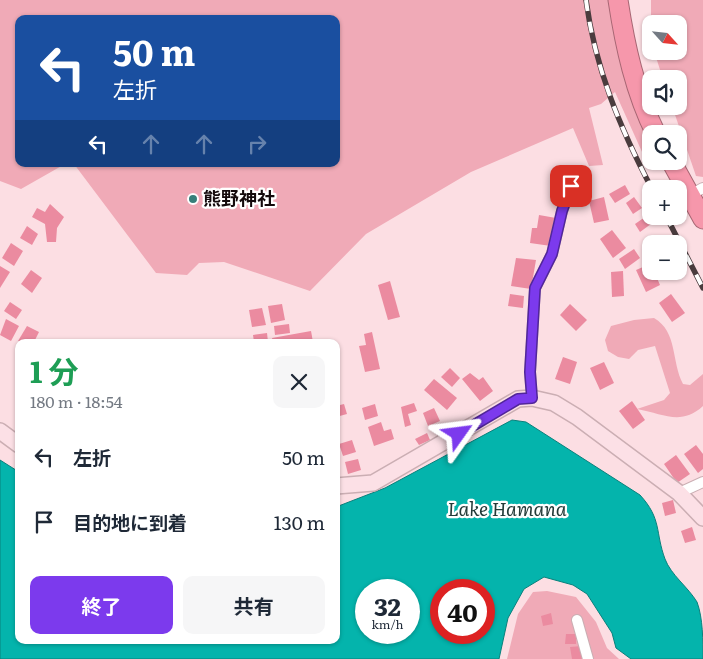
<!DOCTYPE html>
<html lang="ja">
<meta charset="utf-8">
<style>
:root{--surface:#fff;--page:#f6f6f7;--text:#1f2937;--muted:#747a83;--accent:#7c3aed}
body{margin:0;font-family:Literata,"Noto Sans JP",serif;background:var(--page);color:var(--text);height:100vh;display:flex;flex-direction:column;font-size:19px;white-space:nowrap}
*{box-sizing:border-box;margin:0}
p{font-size:16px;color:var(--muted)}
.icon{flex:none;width:28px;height:28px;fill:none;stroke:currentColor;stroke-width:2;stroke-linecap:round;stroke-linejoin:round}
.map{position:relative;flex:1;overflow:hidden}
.panel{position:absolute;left:15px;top:339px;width:325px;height:305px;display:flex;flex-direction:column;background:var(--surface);border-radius:10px;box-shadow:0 1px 4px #0004}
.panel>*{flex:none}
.hud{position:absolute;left:15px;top:15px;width:325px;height:152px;border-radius:10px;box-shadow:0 1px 4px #0004;background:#1a4fa0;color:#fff;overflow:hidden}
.needle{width:32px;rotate:117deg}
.controls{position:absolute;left:642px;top:15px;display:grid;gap:10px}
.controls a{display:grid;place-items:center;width:45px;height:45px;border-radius:10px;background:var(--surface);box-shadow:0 1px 4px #0004;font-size:25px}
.speed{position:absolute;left:355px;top:579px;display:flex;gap:10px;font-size:25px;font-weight:700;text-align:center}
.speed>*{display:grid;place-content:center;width:65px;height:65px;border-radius:50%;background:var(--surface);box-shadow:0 1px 4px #0004;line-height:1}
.speed small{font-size:12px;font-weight:400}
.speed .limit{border:8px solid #d22;background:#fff;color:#111}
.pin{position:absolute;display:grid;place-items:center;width:42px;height:42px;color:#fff;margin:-21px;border-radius:10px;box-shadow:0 2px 8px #0006}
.me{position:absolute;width:55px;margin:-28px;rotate:59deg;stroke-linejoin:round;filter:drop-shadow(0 0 4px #0008)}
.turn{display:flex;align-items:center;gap:18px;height:105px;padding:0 15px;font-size:22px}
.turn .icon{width:65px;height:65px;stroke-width:2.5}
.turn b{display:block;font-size:35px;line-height:42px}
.lanes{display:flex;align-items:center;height:48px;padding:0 15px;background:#0003;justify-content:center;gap:25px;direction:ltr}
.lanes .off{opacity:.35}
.round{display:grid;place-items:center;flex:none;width:52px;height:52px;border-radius:10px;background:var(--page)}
.summary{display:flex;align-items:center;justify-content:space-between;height:85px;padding:0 15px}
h1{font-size:30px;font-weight:700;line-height:38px;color:#1e9e55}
.cta{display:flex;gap:10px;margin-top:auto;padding:10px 15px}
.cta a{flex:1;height:58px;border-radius:10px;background:var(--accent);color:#fff;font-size:20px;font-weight:700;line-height:58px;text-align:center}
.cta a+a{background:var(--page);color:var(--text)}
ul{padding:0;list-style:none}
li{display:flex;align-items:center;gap:15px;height:65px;padding:0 15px}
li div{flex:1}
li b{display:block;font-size:19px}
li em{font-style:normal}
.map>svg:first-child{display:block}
.green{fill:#f0aab7}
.water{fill:#04b4ac;stroke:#09817c;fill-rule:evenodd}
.building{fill:#eb8ba0}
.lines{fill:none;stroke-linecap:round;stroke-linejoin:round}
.street-casing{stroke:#cbaeb3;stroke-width:12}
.secondary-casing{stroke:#cbaeb3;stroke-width:18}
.highway-casing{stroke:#a76673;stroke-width:21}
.street{stroke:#fff;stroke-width:10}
.secondary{stroke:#fce0e6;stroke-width:15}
.highway{stroke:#f697ab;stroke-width:19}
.rail-casing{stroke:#4a3c3e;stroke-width:5.5}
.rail{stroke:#fff;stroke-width:4;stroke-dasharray:11;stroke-linecap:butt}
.route-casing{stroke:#51269a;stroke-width:12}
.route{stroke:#7c3aed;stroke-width:9}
.poi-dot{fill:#377f7a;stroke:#fff;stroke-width:2}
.labels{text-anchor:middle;stroke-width:4.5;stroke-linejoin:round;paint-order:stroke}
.poi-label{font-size:18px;font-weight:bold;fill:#140a0c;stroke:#fff;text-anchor:start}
.water-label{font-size:19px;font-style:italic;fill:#243b39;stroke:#fff}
</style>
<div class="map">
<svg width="703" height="659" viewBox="0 0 703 659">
<rect width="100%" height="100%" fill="#fcdee3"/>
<g class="green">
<path d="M0 0H610L619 57 651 146V160L647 163 615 92 601 104 589 108 603 165 589 166 573 128 471 172 366 234 310 291 224 262 199 263 187 275 156 273 74 164H336V19H19V164H65L21 189 0 181Z"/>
<path d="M651 0H703V177L696 176 672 106H679V79H663L654 51H679V24H651Z"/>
<path d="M654 318C678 332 671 361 683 384L690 385 703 374V406C681 426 664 414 637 409L664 400 670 393 655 346 638 350 629 359 618 357 608 351 605 340 611 326 634 320Z"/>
<path d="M547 591 576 597 596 622 607 648 619 659H507L518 614 533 592Z"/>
</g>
<path class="water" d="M512 420 526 422 640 495C662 519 655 532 665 559 671 575 688 587 697 602 703 618 703 641 703 659H631L616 648 612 633 587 594 573 585 544 577 524 589 508 618 499 659H0V460L19 472V640H336V507L385 488ZM366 590H409V632H366ZM441 590H484V632H441Z"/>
<g class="building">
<path d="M625 185 630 194 615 203 609 194Z"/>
<path d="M604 197 609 220 594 223 589 201Z"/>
<path d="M634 197 642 208 633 214 626 203Z"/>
<path d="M50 204 64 217 57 228 56 242H47L45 224 32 217 37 208 45 212Z"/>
<path d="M539 215 556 218 551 246 530 243 532 228H537Z"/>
<path d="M645 217 651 224 640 232 635 224Z"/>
<path d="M27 226 38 234 32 245 20 238Z"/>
<path d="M612 230 626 248 613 258 600 239Z"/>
<path d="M11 243 23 251 14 266 2 258Z"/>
<path d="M634 249 640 258 625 269 619 259Z"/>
<path d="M516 258 536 260 531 289 511 286Z"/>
<path d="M650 264 651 271H654L660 285 646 292 636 270Z"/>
<path d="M0 266 10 272 0 288Z"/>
<path d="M31 270 42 278 32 293 21 284Z"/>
<path d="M623 271 624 296 612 297 611 272Z"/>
<path d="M390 281 400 317 388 320 378 285Z"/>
<path d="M510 294 524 296 523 308 508 306Z"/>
<path d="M671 294 685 313 672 322 659 303Z"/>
<path d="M10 302 22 310 16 319 4 311Z"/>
<path d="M282 304 285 320 271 323 268 306Z"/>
<path d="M570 304 587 320 576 331 560 315Z"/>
<path d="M262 308 266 325 252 327 249 310Z"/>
<path d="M6 319 19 326 11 341 0 335Z"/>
<path d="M289 324 290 333 275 335 274 326Z"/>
<path d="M27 326 39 332 34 342 18 341Z"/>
<path d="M311 331 313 342H273L272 338Z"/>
<path d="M372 332 380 369 365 372 359 346 366 345 364 334Z"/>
<path d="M267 333 268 342H254L253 335Z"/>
<path d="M563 357 577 362 570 384 555 379Z"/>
<path d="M604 362 614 383 600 390 590 368Z"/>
<path d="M450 368 460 378 452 387 441 377Z"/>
<path d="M470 373 479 380 483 377 493 391 480 401 462 379Z"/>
<path d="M434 379 457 398 447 410 424 390Z"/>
<path d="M632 401 645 420 633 429 619 411Z"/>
<path d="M414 403 417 411 408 414 411 425 405 427 401 407Z"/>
<path d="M344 404 347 414 336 417V406Z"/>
<path d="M375 404 378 416 365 420 362 408Z"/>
<path d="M434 408 440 421 428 426 423 413Z"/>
<path d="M381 422 384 431 391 429 394 439 374 446 368 427Z"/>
<path d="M427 433 430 440 419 445 415 439Z"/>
<path d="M352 440 356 452 343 456 339 444Z"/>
<path d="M696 445 703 454V469L698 473 684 454Z"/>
<path d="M676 455 690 474 677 483 664 464Z"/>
<path d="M358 459 361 470 348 474 345 462Z"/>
<path d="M673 500 676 513 665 516 662 503Z"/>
<path d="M692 527 696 540 685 543 681 531Z"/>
<path d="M551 613 553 624 543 626 541 616Z"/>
<path d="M566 634H576V644H565Z"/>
<path d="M582 646 584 659H572L570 647Z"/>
</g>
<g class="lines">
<g class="street-casing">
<g id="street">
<path d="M690 195 703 188"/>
<path d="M532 398 530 372 535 288 552 254 562 211 571 186"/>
<path d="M679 493 703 482"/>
<path d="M577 620 588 659"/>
</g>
</g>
<g class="secondary-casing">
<g id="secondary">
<path d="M0 431 19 445"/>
<path d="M336 486 373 483 518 399 532 398 554 403 577 417 679 493 703 518"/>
</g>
</g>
<g class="highway-casing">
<g id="highway">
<path d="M618 0C625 46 635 92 656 134"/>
<path d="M671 161 703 219"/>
</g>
</g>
<use href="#street" class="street"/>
<use href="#secondary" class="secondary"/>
<use href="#highway" class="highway"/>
<g class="rail-casing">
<g id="rail">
<path d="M586 0C595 68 620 128 652 189"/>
<path d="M666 216 703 288"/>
</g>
</g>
<use href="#rail" class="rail"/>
</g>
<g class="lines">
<g class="route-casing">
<path id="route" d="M459 434 518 399 532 398 530 372 535 288 552 254 562 211 571 186"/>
</g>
<use href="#route" class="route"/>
</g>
<circle class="poi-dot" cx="193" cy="199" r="5"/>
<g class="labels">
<g class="poi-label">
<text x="203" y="205">熊野神社</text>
</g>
<g class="water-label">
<text x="507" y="516">Lake Hamana</text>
</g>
</g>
</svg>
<div class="controls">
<a><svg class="needle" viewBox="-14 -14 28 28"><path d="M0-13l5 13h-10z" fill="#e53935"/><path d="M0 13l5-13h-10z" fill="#747a83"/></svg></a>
<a><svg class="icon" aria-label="sound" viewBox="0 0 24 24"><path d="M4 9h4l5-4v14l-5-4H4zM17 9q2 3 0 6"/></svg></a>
<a><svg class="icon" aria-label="search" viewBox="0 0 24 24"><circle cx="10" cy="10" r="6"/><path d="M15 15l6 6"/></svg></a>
<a>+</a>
<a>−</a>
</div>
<div class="speed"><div>32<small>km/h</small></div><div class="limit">40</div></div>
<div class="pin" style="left:571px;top:186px;background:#d93025"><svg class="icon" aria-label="arrive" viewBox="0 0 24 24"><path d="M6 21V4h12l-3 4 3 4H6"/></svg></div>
<svg class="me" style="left:459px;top:434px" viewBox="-20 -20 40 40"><path d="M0-17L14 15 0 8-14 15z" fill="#7c3aed" stroke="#fff" stroke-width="4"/></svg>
<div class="hud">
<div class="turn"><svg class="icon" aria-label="left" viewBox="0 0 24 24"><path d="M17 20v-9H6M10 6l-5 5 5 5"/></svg><div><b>50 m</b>左折</div></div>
<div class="lanes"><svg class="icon" aria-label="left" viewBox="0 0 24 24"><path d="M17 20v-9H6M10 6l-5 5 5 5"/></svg><svg class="icon off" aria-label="ahead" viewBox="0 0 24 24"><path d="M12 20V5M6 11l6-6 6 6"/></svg><svg class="icon off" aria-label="ahead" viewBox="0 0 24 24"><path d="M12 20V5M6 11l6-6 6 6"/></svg><svg class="icon off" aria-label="right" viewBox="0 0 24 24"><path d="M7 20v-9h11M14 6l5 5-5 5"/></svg></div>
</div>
<section class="panel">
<div class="summary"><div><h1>1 分</h1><p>180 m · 18:54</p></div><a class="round"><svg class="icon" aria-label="close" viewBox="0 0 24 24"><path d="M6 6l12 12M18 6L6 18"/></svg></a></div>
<ul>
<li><svg class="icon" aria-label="left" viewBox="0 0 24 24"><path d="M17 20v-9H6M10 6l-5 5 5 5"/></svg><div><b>左折</b></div><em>50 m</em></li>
<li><svg class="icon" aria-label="arrive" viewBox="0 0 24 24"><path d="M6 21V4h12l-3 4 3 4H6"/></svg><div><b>目的地に到着</b></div><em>130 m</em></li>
</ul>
<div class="cta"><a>終了</a><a>共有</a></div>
</section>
</div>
